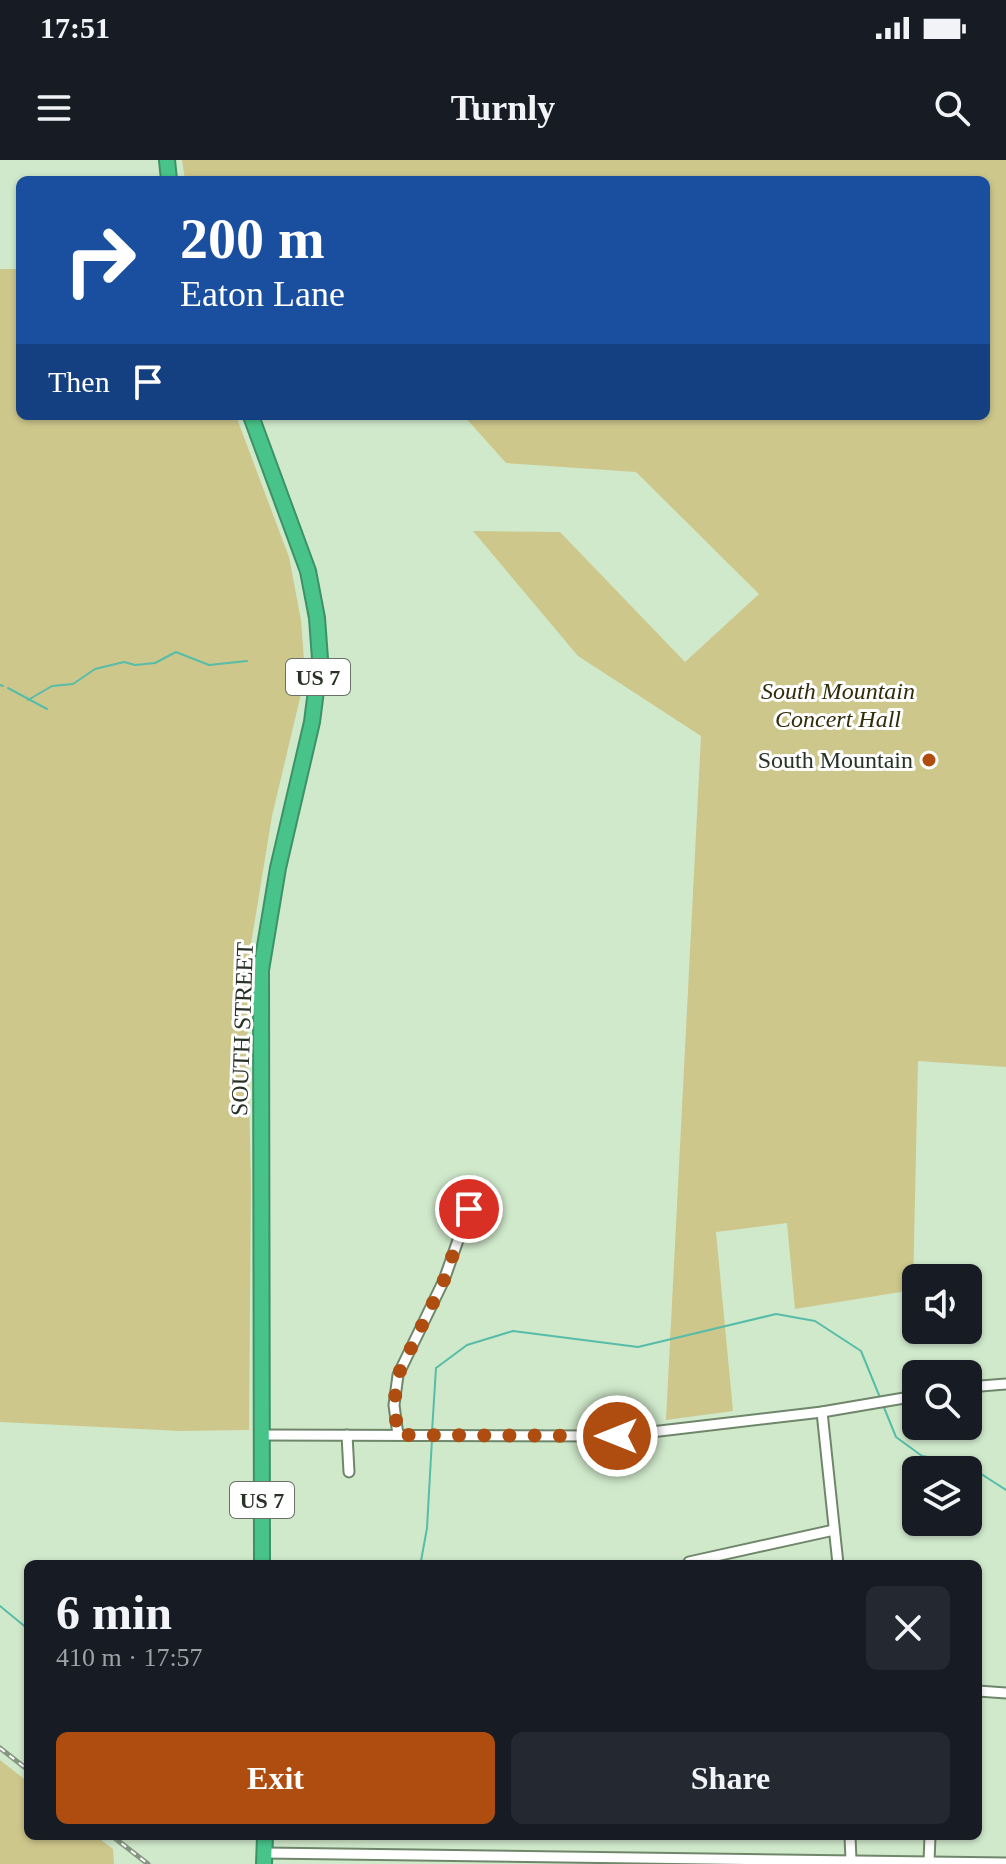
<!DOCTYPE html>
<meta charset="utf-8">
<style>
:root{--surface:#171b24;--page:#242831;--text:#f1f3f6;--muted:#9ea1a6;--accent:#af4d11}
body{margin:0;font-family:"Times New Roman",serif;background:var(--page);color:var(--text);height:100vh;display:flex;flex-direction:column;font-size:30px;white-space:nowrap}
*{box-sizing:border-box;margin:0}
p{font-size:26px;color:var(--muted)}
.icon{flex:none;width:44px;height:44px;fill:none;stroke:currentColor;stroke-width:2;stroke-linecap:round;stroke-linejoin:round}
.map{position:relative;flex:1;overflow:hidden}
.sheet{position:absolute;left:24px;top:1400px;width:958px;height:280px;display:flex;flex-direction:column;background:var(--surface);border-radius:12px;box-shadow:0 2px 6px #0004}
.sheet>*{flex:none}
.top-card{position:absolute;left:16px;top:16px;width:974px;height:244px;border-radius:12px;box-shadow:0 2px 6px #0004;background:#1a4fa0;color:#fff;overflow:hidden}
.buttons{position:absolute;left:902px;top:1104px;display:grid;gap:16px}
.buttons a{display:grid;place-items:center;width:80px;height:80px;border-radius:12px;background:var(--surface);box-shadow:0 2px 6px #0004;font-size:40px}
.pin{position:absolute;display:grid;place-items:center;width:68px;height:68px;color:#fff;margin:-34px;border:4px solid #fff;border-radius:50%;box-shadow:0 2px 8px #0007}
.me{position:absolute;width:88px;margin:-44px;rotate:270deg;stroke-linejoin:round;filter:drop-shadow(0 0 6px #0008)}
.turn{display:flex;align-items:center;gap:28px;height:168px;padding:0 32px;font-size:36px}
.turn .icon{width:104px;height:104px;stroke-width:2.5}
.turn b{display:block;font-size:56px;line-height:68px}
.then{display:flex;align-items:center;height:76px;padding:0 32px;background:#0003;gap:16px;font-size:30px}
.round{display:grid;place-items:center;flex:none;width:84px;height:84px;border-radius:12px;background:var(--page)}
.headline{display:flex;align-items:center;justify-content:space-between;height:136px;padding:0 32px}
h1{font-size:48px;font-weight:800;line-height:60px}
.primary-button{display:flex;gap:16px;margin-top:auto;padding:16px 32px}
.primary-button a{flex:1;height:92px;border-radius:12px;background:var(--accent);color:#fff;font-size:32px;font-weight:800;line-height:92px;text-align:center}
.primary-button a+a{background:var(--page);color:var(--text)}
.status{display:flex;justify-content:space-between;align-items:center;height:56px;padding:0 40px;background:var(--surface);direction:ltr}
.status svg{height:22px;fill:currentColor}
header{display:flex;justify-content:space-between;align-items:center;height:104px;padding:0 32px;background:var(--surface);font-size:36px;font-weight:800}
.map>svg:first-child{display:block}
.green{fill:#cec78c}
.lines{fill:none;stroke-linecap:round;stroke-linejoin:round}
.stream{stroke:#57bca8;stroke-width:2}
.minor-casing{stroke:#6f866b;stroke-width:13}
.highway-casing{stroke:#3d9167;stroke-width:18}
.minor{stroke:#fff;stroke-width:9}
.highway{stroke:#48c48a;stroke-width:14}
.rail-casing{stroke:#859681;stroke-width:5}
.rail{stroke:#fff;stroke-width:2;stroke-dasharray:6;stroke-linecap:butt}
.route{stroke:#af4d11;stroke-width:14;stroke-dasharray:0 25.2}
.poi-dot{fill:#af4d11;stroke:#fff;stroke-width:3}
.labels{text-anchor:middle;stroke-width:6;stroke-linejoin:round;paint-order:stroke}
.shield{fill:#fff;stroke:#697068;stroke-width:2}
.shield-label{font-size:22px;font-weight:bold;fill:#293227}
.park-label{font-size:24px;font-style:italic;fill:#312d0a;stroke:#fff}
.poi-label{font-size:24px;fill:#293227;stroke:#fff;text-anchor:end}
.street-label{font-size:24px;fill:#293227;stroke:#fff}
</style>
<div class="status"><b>17:51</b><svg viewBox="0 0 49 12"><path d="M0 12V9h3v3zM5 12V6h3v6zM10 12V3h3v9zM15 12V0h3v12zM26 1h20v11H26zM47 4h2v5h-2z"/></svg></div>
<header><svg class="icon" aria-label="menu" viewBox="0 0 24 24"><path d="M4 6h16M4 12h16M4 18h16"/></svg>Turnly<svg class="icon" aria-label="search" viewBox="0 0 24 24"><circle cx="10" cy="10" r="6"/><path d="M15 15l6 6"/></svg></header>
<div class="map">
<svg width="1006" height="1704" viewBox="0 0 1006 1704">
<rect width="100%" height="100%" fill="#d0e9cb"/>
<g class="green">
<path d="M182 0H1006V907L918 901 913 1130 795 1149 787 1063 716 1072 733 1251 666 1260 701 576 578 496 473 371 560 372 685 502 759 434 636 312 506 303 464 256H986V20H185Z"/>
<path d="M0 109H20V256H236L289 397 301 460 304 500 301 534 272 656 250 790 247 841 251 1025 249 1270 180 1271 0 1262Z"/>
<path d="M0 1600 28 1622V1676H96L113 1689 114 1704H0Z"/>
</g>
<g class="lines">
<g class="stream">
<path d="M0 525 3 526"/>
<path d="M8 528 47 549"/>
<path d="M28 540 52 526 73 524 95 509 124 502 135 505 155 503 176 492 209 505 247 501"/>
<path d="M883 1245 896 1277 922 1296 964 1303 1006 1330"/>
<path d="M432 1272 436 1208 467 1185 513 1171 638 1187 776 1154 815 1161 861 1191 881 1240"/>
<path d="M417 1404 421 1401 427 1368 432 1279"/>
<path d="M0 1446 28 1469"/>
</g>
<g class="minor-casing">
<g id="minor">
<path d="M968 1227 1006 1224"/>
<path d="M822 1252 838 1404"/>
<path d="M262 1275 617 1276 822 1252 916 1236"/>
<path d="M347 1275 349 1312"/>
<path d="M398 1275 394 1245 398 1215 444 1120 469 1049"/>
<path d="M689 1402 834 1370"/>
<path d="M978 1531 1006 1533"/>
<path d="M850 1676 851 1700"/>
<path d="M265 1693 1006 1703"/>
<path d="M929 1702 930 1676"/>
</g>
</g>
<g class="highway-casing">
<g id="highway">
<path d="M167 0 169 20"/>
<path d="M251 256 308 411 317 458 320 499 312 562 278 708 261 810 262 1404"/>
<path d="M264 1704 265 1676"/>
</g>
</g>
<use href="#minor" class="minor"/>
<use href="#highway" class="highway"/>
<g class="rail-casing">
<g id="rail">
<path d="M0 1588 28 1610"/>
<path d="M112 1676 148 1704"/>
</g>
</g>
<use href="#rail" class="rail"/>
</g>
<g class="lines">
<path class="route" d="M469 1049 444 1120 398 1215 394 1245 398 1275 617 1276"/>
</g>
<circle class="poi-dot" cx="929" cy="600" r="8"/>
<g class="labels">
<g class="shield">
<rect x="286" y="499" width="64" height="36" rx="6"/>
<rect x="230" y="1322" width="64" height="36" rx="6"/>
</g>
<g class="shield-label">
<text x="318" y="525">US 7</text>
<text x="262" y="1348">US 7</text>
</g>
<g class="park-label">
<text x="838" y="539">South Mountain<tspan x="838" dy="28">Concert Hall</tspan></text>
</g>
<g class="poi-label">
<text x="913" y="608">South Mountain</text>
</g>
<g class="street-label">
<text transform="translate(242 869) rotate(-88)" y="8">SOUTH STREET</text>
</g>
</g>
</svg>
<div class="buttons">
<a><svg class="icon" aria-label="sound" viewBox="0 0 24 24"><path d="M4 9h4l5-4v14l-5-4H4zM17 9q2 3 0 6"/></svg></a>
<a><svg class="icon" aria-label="search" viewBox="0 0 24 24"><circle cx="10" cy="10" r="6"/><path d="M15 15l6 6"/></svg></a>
<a><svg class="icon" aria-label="layers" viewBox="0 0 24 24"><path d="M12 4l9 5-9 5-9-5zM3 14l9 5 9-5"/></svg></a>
</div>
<div class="pin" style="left:469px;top:1049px;background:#d93025"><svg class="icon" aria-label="arrive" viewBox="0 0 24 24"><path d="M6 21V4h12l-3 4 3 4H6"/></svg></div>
<svg class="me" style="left:617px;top:1276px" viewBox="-20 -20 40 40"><circle r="17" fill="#af4d11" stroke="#fff" stroke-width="3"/><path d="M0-11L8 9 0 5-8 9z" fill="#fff"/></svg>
<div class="top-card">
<div class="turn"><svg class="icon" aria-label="right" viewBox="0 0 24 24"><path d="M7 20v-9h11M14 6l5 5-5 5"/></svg><div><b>200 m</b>Eaton Lane</div></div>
<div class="then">Then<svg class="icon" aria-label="arrive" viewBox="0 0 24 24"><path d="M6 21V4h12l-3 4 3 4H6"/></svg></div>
</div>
<section class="sheet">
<div class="headline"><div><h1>6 min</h1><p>410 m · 17:57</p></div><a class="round"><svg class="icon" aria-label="close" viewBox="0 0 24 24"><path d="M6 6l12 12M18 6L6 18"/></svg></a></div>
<div class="primary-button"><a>Exit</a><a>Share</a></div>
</section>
</div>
